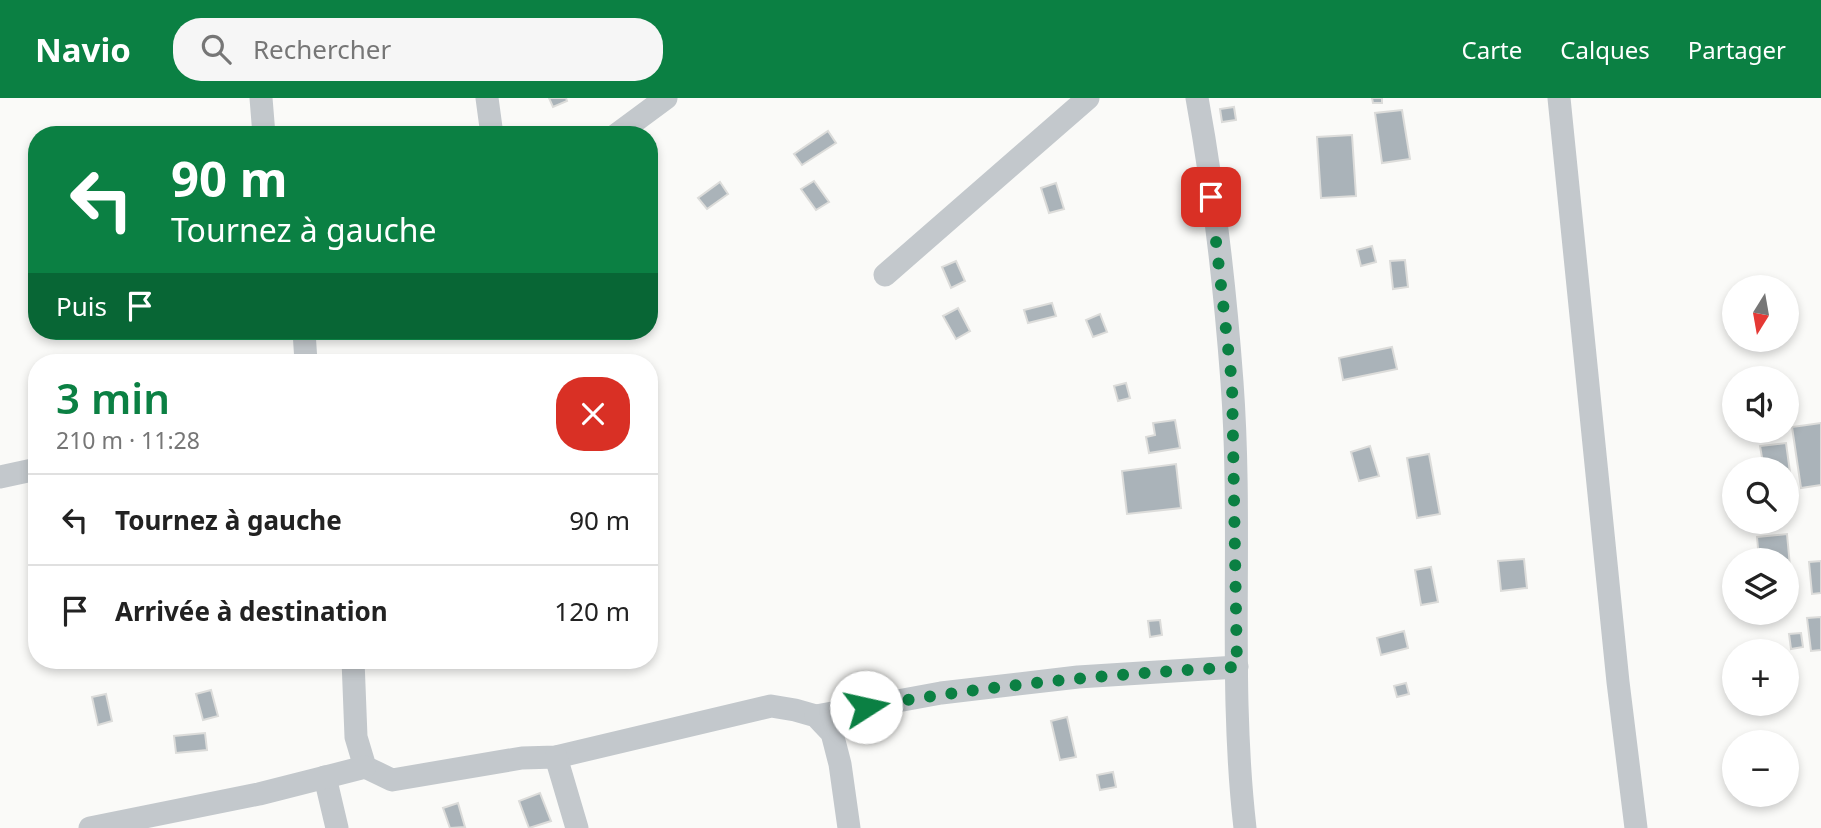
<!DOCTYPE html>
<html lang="fr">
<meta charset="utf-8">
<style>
:root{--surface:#fff;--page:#f6f6f6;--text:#222;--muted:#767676;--line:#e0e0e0;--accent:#0b8043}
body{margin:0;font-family:"Noto Sans",sans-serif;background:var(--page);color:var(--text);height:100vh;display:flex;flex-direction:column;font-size:26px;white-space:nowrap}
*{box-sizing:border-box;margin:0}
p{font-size:23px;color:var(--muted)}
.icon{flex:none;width:38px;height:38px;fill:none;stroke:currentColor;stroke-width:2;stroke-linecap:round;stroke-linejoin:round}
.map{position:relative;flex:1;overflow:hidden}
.details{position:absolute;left:28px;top:256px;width:630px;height:315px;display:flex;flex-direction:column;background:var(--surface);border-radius:28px;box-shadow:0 4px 10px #0003}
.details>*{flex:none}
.banner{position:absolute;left:28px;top:28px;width:630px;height:214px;border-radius:28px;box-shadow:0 4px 10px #0003;background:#0b8043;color:#fff;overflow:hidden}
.needle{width:46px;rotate:191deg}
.buttons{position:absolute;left:1722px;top:177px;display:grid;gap:14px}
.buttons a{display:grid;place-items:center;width:77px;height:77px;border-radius:50%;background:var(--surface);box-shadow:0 4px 10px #0003;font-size:35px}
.pin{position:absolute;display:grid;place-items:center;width:60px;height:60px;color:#fff;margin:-30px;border-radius:14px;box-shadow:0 4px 10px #0006}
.me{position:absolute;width:77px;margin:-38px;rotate:80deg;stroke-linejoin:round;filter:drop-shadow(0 0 5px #0008)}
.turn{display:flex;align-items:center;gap:24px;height:147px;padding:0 28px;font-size:32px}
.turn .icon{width:91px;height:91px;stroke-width:2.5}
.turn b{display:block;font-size:49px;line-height:60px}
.then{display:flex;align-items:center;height:66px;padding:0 28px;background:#0003;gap:14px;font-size:26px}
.round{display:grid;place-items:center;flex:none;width:74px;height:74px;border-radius:28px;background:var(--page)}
.overview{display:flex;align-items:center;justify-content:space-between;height:119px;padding:0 28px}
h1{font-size:42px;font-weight:600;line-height:52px;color:var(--accent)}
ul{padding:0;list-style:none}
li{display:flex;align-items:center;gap:21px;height:91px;padding:0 28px;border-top:2px solid var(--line)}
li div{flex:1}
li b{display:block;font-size:26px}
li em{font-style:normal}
header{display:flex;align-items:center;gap:42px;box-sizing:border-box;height:98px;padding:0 35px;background:var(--accent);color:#fff}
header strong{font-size:33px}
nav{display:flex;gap:38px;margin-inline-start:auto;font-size:24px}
.search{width:490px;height:63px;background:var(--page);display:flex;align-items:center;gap:18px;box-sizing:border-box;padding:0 24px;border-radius:28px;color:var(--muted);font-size:26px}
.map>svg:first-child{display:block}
.building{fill:#aab3b9;stroke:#dcdcda;stroke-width:2}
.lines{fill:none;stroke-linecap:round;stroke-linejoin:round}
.minor{stroke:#c3c8cc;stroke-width:23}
.route{stroke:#0b8043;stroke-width:12;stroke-dasharray:0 21.6}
</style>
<header>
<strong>Navio</strong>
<div class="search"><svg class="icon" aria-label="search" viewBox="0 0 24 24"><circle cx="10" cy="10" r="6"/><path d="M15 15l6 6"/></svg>Rechercher</div>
<nav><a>Carte</a><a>Calques</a><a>Partager</a></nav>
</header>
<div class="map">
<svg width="1821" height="730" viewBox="0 0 1821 730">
<rect width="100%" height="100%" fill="#fafaf8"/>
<g class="building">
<path d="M549 0H566L567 3 553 9Z"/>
<path d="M1372 0H1382V5H1373Z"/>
<path d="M1234 9 1236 22 1222 24 1220 11Z"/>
<path d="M1402 12 1410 61 1382 65 1375 15Z"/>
<path d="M583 30 587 37H571V36Z"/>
<path d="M828 33 836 45 802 67 794 56Z"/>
<path d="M1352 37 1356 98 1321 100 1317 39Z"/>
<path d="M814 83 829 104 816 112 801 91Z"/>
<path d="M720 84 728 96 707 111 698 100Z"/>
<path d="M1056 85 1064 111 1049 115 1041 90Z"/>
<path d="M1372 148 1376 164 1361 168 1357 152Z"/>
<path d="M1405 162 1408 189 1393 191 1390 163Z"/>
<path d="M956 163 965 183 951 190 942 169Z"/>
<path d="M1052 205 1056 218 1028 225 1024 212Z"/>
<path d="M958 210 970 233 956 241 943 218Z"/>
<path d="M1100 216 1107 234 1093 239 1086 222Z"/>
<path d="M1392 249 1397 271 1343 282 1339 260Z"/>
<path d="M1126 285 1130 300 1118 303 1114 288Z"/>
<path d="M1175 322 1180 350 1149 355 1146 339 1155 337 1153 325Z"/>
<path d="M1821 325V387L1801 390 1792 329Z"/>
<path d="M1786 345 1793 396 1787 397V371H1764L1760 348Z"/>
<path d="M1370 348 1379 378 1359 383 1351 354Z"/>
<path d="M1429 356 1440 416 1417 420 1407 360Z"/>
<path d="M1176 366 1181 410 1127 416 1122 373Z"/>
<path d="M1787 436 1793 501H1787V462H1759L1757 439Z"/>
<path d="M1524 461 1527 490 1501 493 1498 463Z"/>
<path d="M1821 463V495L1812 496 1809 464Z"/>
<path d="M1431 469 1438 504 1421 507 1415 472Z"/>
<path d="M1821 519V552L1811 553 1807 520Z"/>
<path d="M1160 522 1162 537 1150 539 1148 523Z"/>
<path d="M1404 533 1408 550 1381 557 1377 540Z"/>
<path d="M1801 535 1803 549 1791 551 1789 536Z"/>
<path d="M1406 585 1409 596 1397 599 1394 588Z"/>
<path d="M211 592 218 618 203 622 196 596Z"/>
<path d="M106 596 112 623 98 627 92 599Z"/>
<path d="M1067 619 1076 659 1060 662 1051 623Z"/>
<path d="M205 635 207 652 176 655 174 638Z"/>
<path d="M1113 674 1116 689 1100 692 1097 677Z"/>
<path d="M540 695 551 723 529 730 519 703Z"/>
<path d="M1762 696H1778L1779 699 1763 703Z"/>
<path d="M458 705 465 729 450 730 443 710Z"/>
</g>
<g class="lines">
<g class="minor">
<path d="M261 0 264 37"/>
<path d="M487 0 492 37"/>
<path d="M1197 0C1214 93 1225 190 1232 284 1243 433 1228 582 1245 730"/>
<path d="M1559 0 1618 584 1636 730"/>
<path d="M616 37 666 0"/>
<path d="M885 177 1088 0"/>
<path d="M304 233 306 264"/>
<path d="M0 379 37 371"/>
<path d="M353 562 356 639 365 669 392 682 522 660 556 659 771 608 795 612 816 618 832 635 840 666 849 730"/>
<path d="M816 618 941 595 1078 579 1237 569"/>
<path d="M556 659 577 730"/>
<path d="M325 679 337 730"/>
<path d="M90 730 259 696 365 669"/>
</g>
</g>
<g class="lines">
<path class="route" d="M866 609C989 587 1112 576 1237 569L1232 285 1211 99"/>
</g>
</svg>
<div class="buttons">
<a><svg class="needle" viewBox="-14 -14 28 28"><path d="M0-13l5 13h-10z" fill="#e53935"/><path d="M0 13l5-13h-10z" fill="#767676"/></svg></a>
<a><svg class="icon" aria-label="sound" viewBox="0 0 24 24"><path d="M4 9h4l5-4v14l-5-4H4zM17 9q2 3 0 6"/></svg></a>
<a><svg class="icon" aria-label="search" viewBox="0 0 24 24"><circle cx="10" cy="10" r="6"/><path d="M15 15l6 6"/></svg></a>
<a><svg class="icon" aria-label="layers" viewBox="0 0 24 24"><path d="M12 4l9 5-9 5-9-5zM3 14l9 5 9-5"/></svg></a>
<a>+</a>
<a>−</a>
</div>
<div class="pin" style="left:1211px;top:99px;background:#d93025"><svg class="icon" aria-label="arrive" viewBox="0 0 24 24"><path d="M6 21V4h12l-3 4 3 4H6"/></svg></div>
<svg class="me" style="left:866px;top:609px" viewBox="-20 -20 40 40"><circle r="19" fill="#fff"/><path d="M0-13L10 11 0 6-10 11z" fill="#0b8043"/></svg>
<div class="banner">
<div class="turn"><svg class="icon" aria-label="left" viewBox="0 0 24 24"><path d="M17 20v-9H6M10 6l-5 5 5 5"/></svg><div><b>90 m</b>Tournez à gauche</div></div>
<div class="then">Puis<svg class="icon" aria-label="arrive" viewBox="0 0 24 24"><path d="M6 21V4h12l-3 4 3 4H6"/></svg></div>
</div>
<section class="details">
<div class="overview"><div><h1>3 min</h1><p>210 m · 11:28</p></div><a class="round" style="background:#d93025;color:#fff"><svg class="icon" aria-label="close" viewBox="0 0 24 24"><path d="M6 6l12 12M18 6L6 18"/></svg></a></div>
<ul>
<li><svg class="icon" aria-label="left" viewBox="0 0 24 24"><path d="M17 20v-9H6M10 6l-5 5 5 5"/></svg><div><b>Tournez à gauche</b></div><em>90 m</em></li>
<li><svg class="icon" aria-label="arrive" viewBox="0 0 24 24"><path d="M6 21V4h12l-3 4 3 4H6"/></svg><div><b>Arrivée à destination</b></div><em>120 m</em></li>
</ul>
</section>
</div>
